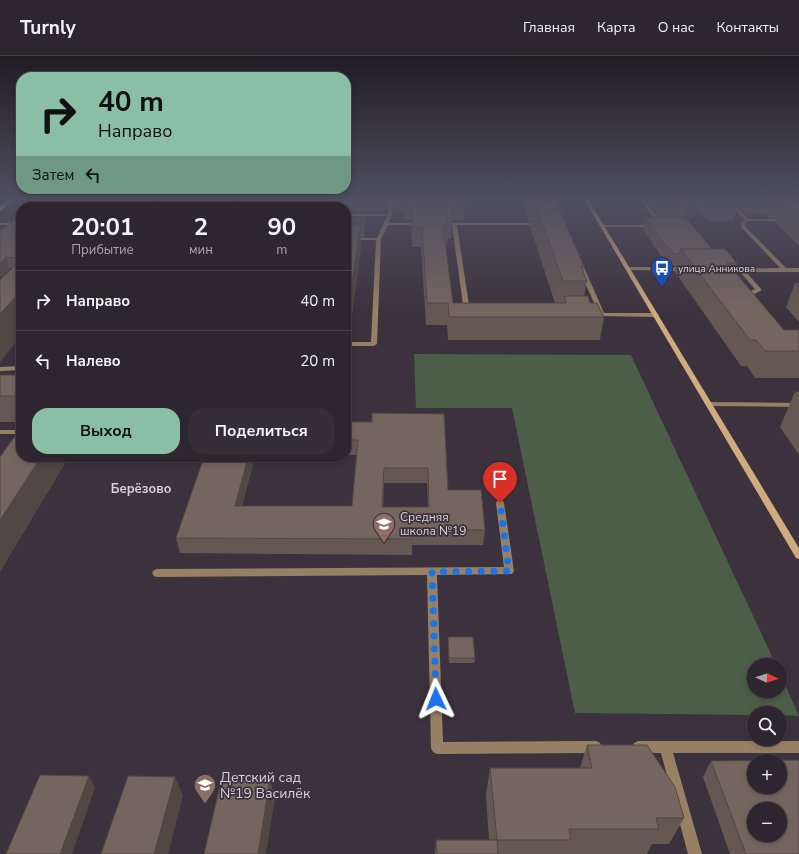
<!DOCTYPE html>
<html lang="ru">
<meta charset="utf-8">
<style>
:root{--surface:#2d262e;--page:#352e36;--text:#f1f3f6;--muted:#a7a5aa;--line:#48434a;--accent:#8abfa5}
body{margin:0;font-family:"Nunito Sans",sans-serif;background:var(--page);color:var(--text);height:100vh;display:flex;flex-direction:column;font-size:15px;white-space:nowrap}
*{box-sizing:border-box;margin:0}
p{font-size:13px;color:var(--muted)}
.icon{flex:none;width:22px;height:22px;fill:none;stroke:currentColor;stroke-width:2;stroke-linecap:round;stroke-linejoin:round}
.map{position:relative;flex:1;overflow:hidden}
.sheet{position:absolute;left:16px;top:146px;width:335px;height:260px;display:flex;flex-direction:column;background:var(--surface);border-radius:16px;box-shadow:0 2px 6px #0003,0 0 0 1px var(--line)}
.sheet>*{flex:none}
.guide{position:absolute;left:16px;top:16px;width:335px;height:122px;border-radius:16px;box-shadow:0 2px 6px #0003,0 0 0 1px var(--line);background:#8abfa5;color:#111;overflow:hidden}
.needle{width:26px;rotate:94deg}
.buttons{position:absolute;left:747px;top:602px;display:grid;gap:8px}
.buttons a{display:grid;place-items:center;width:40px;height:40px;border-radius:50%;background:var(--surface);box-shadow:0 2px 6px #0003,0 0 0 1px var(--line);font-size:20px}
.pin{position:absolute;display:grid;place-items:center;width:34px;height:34px;color:#fff;margin:-41px -17px;border-radius:50% 50% 50% 0;rotate:-45deg;box-shadow:0 0 4px #0007}
.pin .icon{rotate:45deg}
.me{position:absolute;width:44px;margin:-22px;rotate:358deg;stroke-linejoin:round;filter:drop-shadow(0 0 3px #0008)}
.turn{display:flex;align-items:center;gap:14px;height:84px;padding:0 16px;font-size:18px}
.turn .icon{width:52px;height:52px;stroke-width:2.5}
.turn b{display:block;font-size:28px;line-height:34px}
.then{display:flex;align-items:center;height:38px;padding:0 16px;background:#0003;gap:8px;font-size:15px}
.eta{display:flex;justify-content:space-evenly;align-items:center;height:68px;text-align:center}
.eta b{font-size:24px;font-weight:700;line-height:28px}
.primary-button{display:flex;gap:8px;margin-top:auto;padding:8px 16px}
.primary-button a{flex:1;height:46px;border-radius:16px;background:var(--accent);color:#111;font-size:16px;font-weight:700;line-height:46px;text-align:center}
.primary-button a+a{background:var(--page);color:var(--text)}
ul{padding:0;list-style:none}
li{display:flex;align-items:center;gap:12px;height:60px;padding:0 16px;border-top:1px solid var(--line)}
li div{flex:1}
li b{display:block;font-size:15px}
li em{font-style:normal}
header{display:flex;align-items:center;gap:24px;box-sizing:border-box;height:56px;padding:0 20px;background:var(--surface);border-bottom:1px solid var(--line)}
header strong{font-size:19px}
nav{display:flex;gap:22px;margin-inline-start:auto;font-size:14px}
.map>svg:first-child{display:block}
.green{fill:#4c5e47}
.lines{fill:none;stroke-linecap:round;stroke-linejoin:round}
.lane{fill:#978165;fill-rule:evenodd}
.secondary{fill:#cfab7d;fill-rule:evenodd}
.primary{fill:#f9cb90;fill-rule:evenodd}
.wall{fill:#655752;fill-rule:evenodd}
.shaded-wall{fill:#524742}
.building{fill:#75655f;stroke:#524742;fill-rule:evenodd}
.route{stroke:#1a73e8;stroke-width:7;stroke-dasharray:0 12.6}
.labels{text-anchor:middle;stroke-width:3.5;stroke-linejoin:round;paint-order:stroke}
.far-poi-label{font-size:10px;fill:#d8d2d8;stroke:#3c323d;text-anchor:start}
.poi-label{font-size:12px;fill:#d8d2d8;stroke:#3c323d;text-anchor:start}
.neighbourhood-label{font-size:13px;font-weight:bold;fill:#d8d2d8;stroke:#3c323d}
.near-poi-label{font-size:14px;fill:#d8d2d8;stroke:#3c323d;text-anchor:start}
</style>
<header>
<strong>Turnly</strong>
<nav><a>Главная</a><a>Карта</a><a>О нас</a><a>Контакты</a></nav>
</header>
<div class="map">
<svg width="799" height="798" viewBox="0 0 799 798">
<rect width="100%" height="100%" fill="#3c323d"/>
<g class="green">
<path d="M350 161H365L364 181H348Z"/>
<path d="M414 298 631 299 776 609H754V635H780V617L799 660 780 659V657H754V659L575 657 512 352H416Z"/>
</g>
<g class="lines">
<g class="lane">
<path d="M203 143H207L204 150 205 151H199V150Z"/>
<path d="M388 143H392V159L389 167H421L423 168 421 169H388L381 183 377 288 374 290H346V286H371L376 184H346V182H377L387 160H346V158H388Z"/>
<path d="M640 143H644L663 169V170H659Z"/>
<path d="M723 143H727L749 163H799V165H749L745 167V170L786 212H799V216H746L762 234 754 238 758 243 757 244H753L747 237 755 233 740 216H725L722 214 723 213 780 212 741 171V166L745 164Z"/>
<path d="M0 167H19L21 169H0Z"/>
<path d="M440 167H541L543 168 541 169H457L470 256 467 258 464 256 452 169H442L440 168Z"/>
<path d="M601 169H654L656 170 654 171H603L601 170Z"/>
<path d="M580 207 583 209 604 257H656L659 259 656 261 600 260 577 209Z"/>
<path d="M628 211H685L688 213 685 215 626 214V212Z"/>
<path d="M21 310V314L0 315V311Z"/>
<path d="M706 346 799 347V351L709 350 705 348Z"/>
<rect x="0" y="374" width="21" height="4"/>
<path d="M500 444 503 445 504 447 514 515 512 518 437 519 443 686 596 685 600 687 602 691 600 695 596 697 437 698 433 696 431 692 427 519 157 521 154 520 152 517 154 514 157 513 504 511 496 447 497 445Z"/>
<path d="M638 685H799V697H673L702 798H688L661 697H638L634 695 632 691 634 687Z"/>
</g>
<path class="secondary" d="M584 143H588L799 492V503L796 502Z"/>
<path class="primary" d="M10 143H16L0 155V150Z"/>
</g>
<g class="wall">
<path d="M238 143H387L386 155H346V151H239Z"/>
<path d="M393 143H464L465 147 464 164H452L451 183H447V190H446L453 247H555L530 170 531 166H529L525 155 526 148 524 143H554L584 210 583 216 587 225 584 240 604 261 600 284H448L447 269H426L421 191H412L411 164H404V155H394Z"/>
<path d="M647 143H799V190L775 166 776 162H770L766 158H746L738 151 736 158H735L732 165H707L699 156 688 165 712 193 737 207 735 216 784 274H799V322H755L747 310H741L675 216 676 210H670L663 200H661L642 172 645 161H659Z"/>
<path d="M21 154V280L12 212H10L3 220 0 221Z"/>
<path d="M346 169 361 191 349 281H346Z"/>
<path d="M795 227H799V266L786 251Z"/>
<rect x="0" y="319" width="21" height="47"/>
<path d="M795 336H799V399L780 371Z"/>
<path d="M444 358 448 434 485 474 483 489H412V499L180 497 176 482 204 401H255L242 450H352L357 399H346V366H372ZM384 427H427L428 451H383Z"/>
<path d="M448 581 475 602 474 607H449L448 587Z"/>
<path d="M587 689 684 762 669 788H652L647 798H435L436 784H489L486 739 490 712H580Z"/>
<path d="M711 705 799 798H730L703 721Z"/>
</g>
<g class="shaded-wall">
<path d="M268 143H271L272 151H265Z"/>
<path d="M694 143H702L699 156 680 171 686 150Z"/>
<path d="M168 147 169 151H165Z"/>
<path d="M360 169 361 191 349 281 348 256Z"/>
<path d="M6 201 10 212 3 220 0 221V207Z"/>
<path d="M21 235V280L0 306V258Z"/>
<path d="M41 401H69L0 516V464Z"/>
<path d="M248 401H255L238 465 235 450Z"/>
<path d="M384 412V427L383 466 382 451Z"/>
<path d="M89 720 95 732 72 798H60Z"/>
<path d="M175 721 183 740 168 798H154Z"/>
<path d="M270 723 275 742 266 798H258Z"/>
</g>
<g class="building">
<path d="M34 143H131L129 144 159 145 157 147H168L165 151H33Z"/>
<path d="M245 143H268L265 151H241Z"/>
<path d="M404 143H464L465 147H450V148H412L411 147H404Z"/>
<path d="M529 143H554V144H534L532 156H530L526 145H530Z"/>
<path d="M666 143H694L686 150 682 146H669Z"/>
<path d="M712 143H737L739 144H713Z"/>
<path d="M534 144H555L584 210H581L587 225H563Z"/>
<path d="M782 145H799V160Z"/>
<path d="M412 151H451L452 163H447L448 170H443L453 247H566L564 240H588L590 247H597L604 261H449L448 247H427L422 171H413Z"/>
<path d="M21 154V202L6 201 0 207V175L18 161V157Z"/>
<path d="M645 161H685L712 193H681L679 198H673L666 188H664Z"/>
<path d="M346 169H360L348 256H346Z"/>
<path d="M681 193H725L737 207H727L784 274H799V295H765L756 284H750Z"/>
<path d="M21 204V235L0 258V224Z"/>
<path d="M795 227H799V231Z"/>
<rect x="0" y="319" width="21" height="21"/>
<path d="M795 336H799V341Z"/>
<path d="M372 357 444 358 448 434H481L485 474 412 473V483L176 482 204 401H248L235 450H352L358 384H346V366H372ZM384 412H428L429 451H382Z"/>
<path d="M21 372V401H41L0 464V401Z"/>
<path d="M448 581H473L475 602H449Z"/>
<path d="M587 689H647L675 731 684 762H656L659 773H569L571 784H497L490 712H592Z"/>
<path d="M799 704V798H746L711 705ZM754 705H780V731H754ZM754 753H780V779H754Z"/>
<path d="M40 719 89 720 60 798H6Z"/>
<path d="M128 720 175 721 154 798H101Z"/>
<path d="M222 721 270 723 258 798H204Z"/>
<path d="M436 784H497L498 798H437Z"/>
</g>
<linearGradient id="sky" x2="0" y2="1"><stop stop-color="#211c22"/><stop offset="0.56" stop-color="#504f62"/><stop offset="1" stop-color="#504f62" stop-opacity="0"/></linearGradient>
<rect width="799" height="255" fill="url(#sky)"/>
<g class="lines">
<path class="route" d="M436 643 432 516 509 515 500 447"/>
</g>
<defs>
<g id="bus-pin" transform="scale(1.15)"><path d="M0 17L-7.5 6A9.5 9.5 0 1 1 7.5 6Z" fill="#1a4fb4" stroke="#3c323d"/><path d="M-5-6H5V4H4V6H2V4H-2V6H-4V4H-5ZM-3.5-4V0h7V-4ZM-3.5 1.2v1.5H-2V1.2ZM2 1.2v1.5H3.5V1.2Z" fill="#fff"/></g>
<g id="school-pin" transform="scale(1.15)"><path d="M0 17L-7.5 6A9.5 9.5 0 1 1 7.5 6Z" fill="#8d6e63" stroke="#3c323d"/><path d="M0-5L7-2L0 1L-7-2ZM-4 1L0 2.5L4 1V4Q0 6-4 4Z" fill="#fff"/></g>
</defs>
<g fill-rule="evenodd">
<use href="#bus-pin" x="662" y="212"/>
<use href="#school-pin" x="384" y="468"/>
<use href="#school-pin" x="205" y="729"/>
</g>
<g class="labels">
<g class="far-poi-label">
<text x="678" y="216">улица Анникова</text>
</g>
<g class="poi-label">
<text x="400" y="465">Средняя<tspan x="400" dy="14">школа №19</tspan></text>
</g>
<g class="neighbourhood-label">
<text x="141" y="437">Берёзово</text>
</g>
<g class="near-poi-label">
<text x="220" y="726">Детский сад<tspan x="220" dy="16">№19 Василёк</tspan></text>
</g>
</g>
</svg>
<div class="buttons">
<a><svg class="needle" viewBox="-14 -14 28 28"><path d="M0-13l5 13h-10z" fill="#e53935"/><path d="M0 13l5-13h-10z" fill="#a7a5aa"/></svg></a>
<a><svg class="icon" aria-label="search" viewBox="0 0 24 24"><circle cx="10" cy="10" r="6"/><path d="M15 15l6 6"/></svg></a>
<a>+</a>
<a>−</a>
</div>
<div class="pin" style="left:500px;top:447px;background:#d93025"><svg class="icon" aria-label="arrive" viewBox="0 0 24 24"><path d="M6 21V4h12l-3 4 3 4H6"/></svg></div>
<svg class="me" style="left:436px;top:643px" viewBox="-20 -20 40 40"><path d="M0-17L14 15 0 8-14 15z" fill="#1a73e8" stroke="#fff" stroke-width="4"/></svg>
<div class="guide">
<div class="turn"><svg class="icon" aria-label="right" viewBox="0 0 24 24"><path d="M7 20v-9h11M14 6l5 5-5 5"/></svg><div><b>40 m</b>Направо</div></div>
<div class="then">Затем<svg class="icon" aria-label="left" viewBox="0 0 24 24"><path d="M17 20v-9H6M10 6l-5 5 5 5"/></svg></div>
</div>
<section class="sheet">
<div class="eta">
<div><b>20:01</b><p>Прибытие</p></div>
<div><b>2</b><p>мин</p></div>
<div><b>90</b><p>m</p></div>
</div>
<ul>
<li><svg class="icon" aria-label="right" viewBox="0 0 24 24"><path d="M7 20v-9h11M14 6l5 5-5 5"/></svg><div><b>Направо</b></div><em>40 m</em></li>
<li><svg class="icon" aria-label="left" viewBox="0 0 24 24"><path d="M17 20v-9H6M10 6l-5 5 5 5"/></svg><div><b>Налево</b></div><em>20 m</em></li>
</ul>
<div class="primary-button"><a>Выход</a><a>Поделиться</a></div>
</section>
</div>
